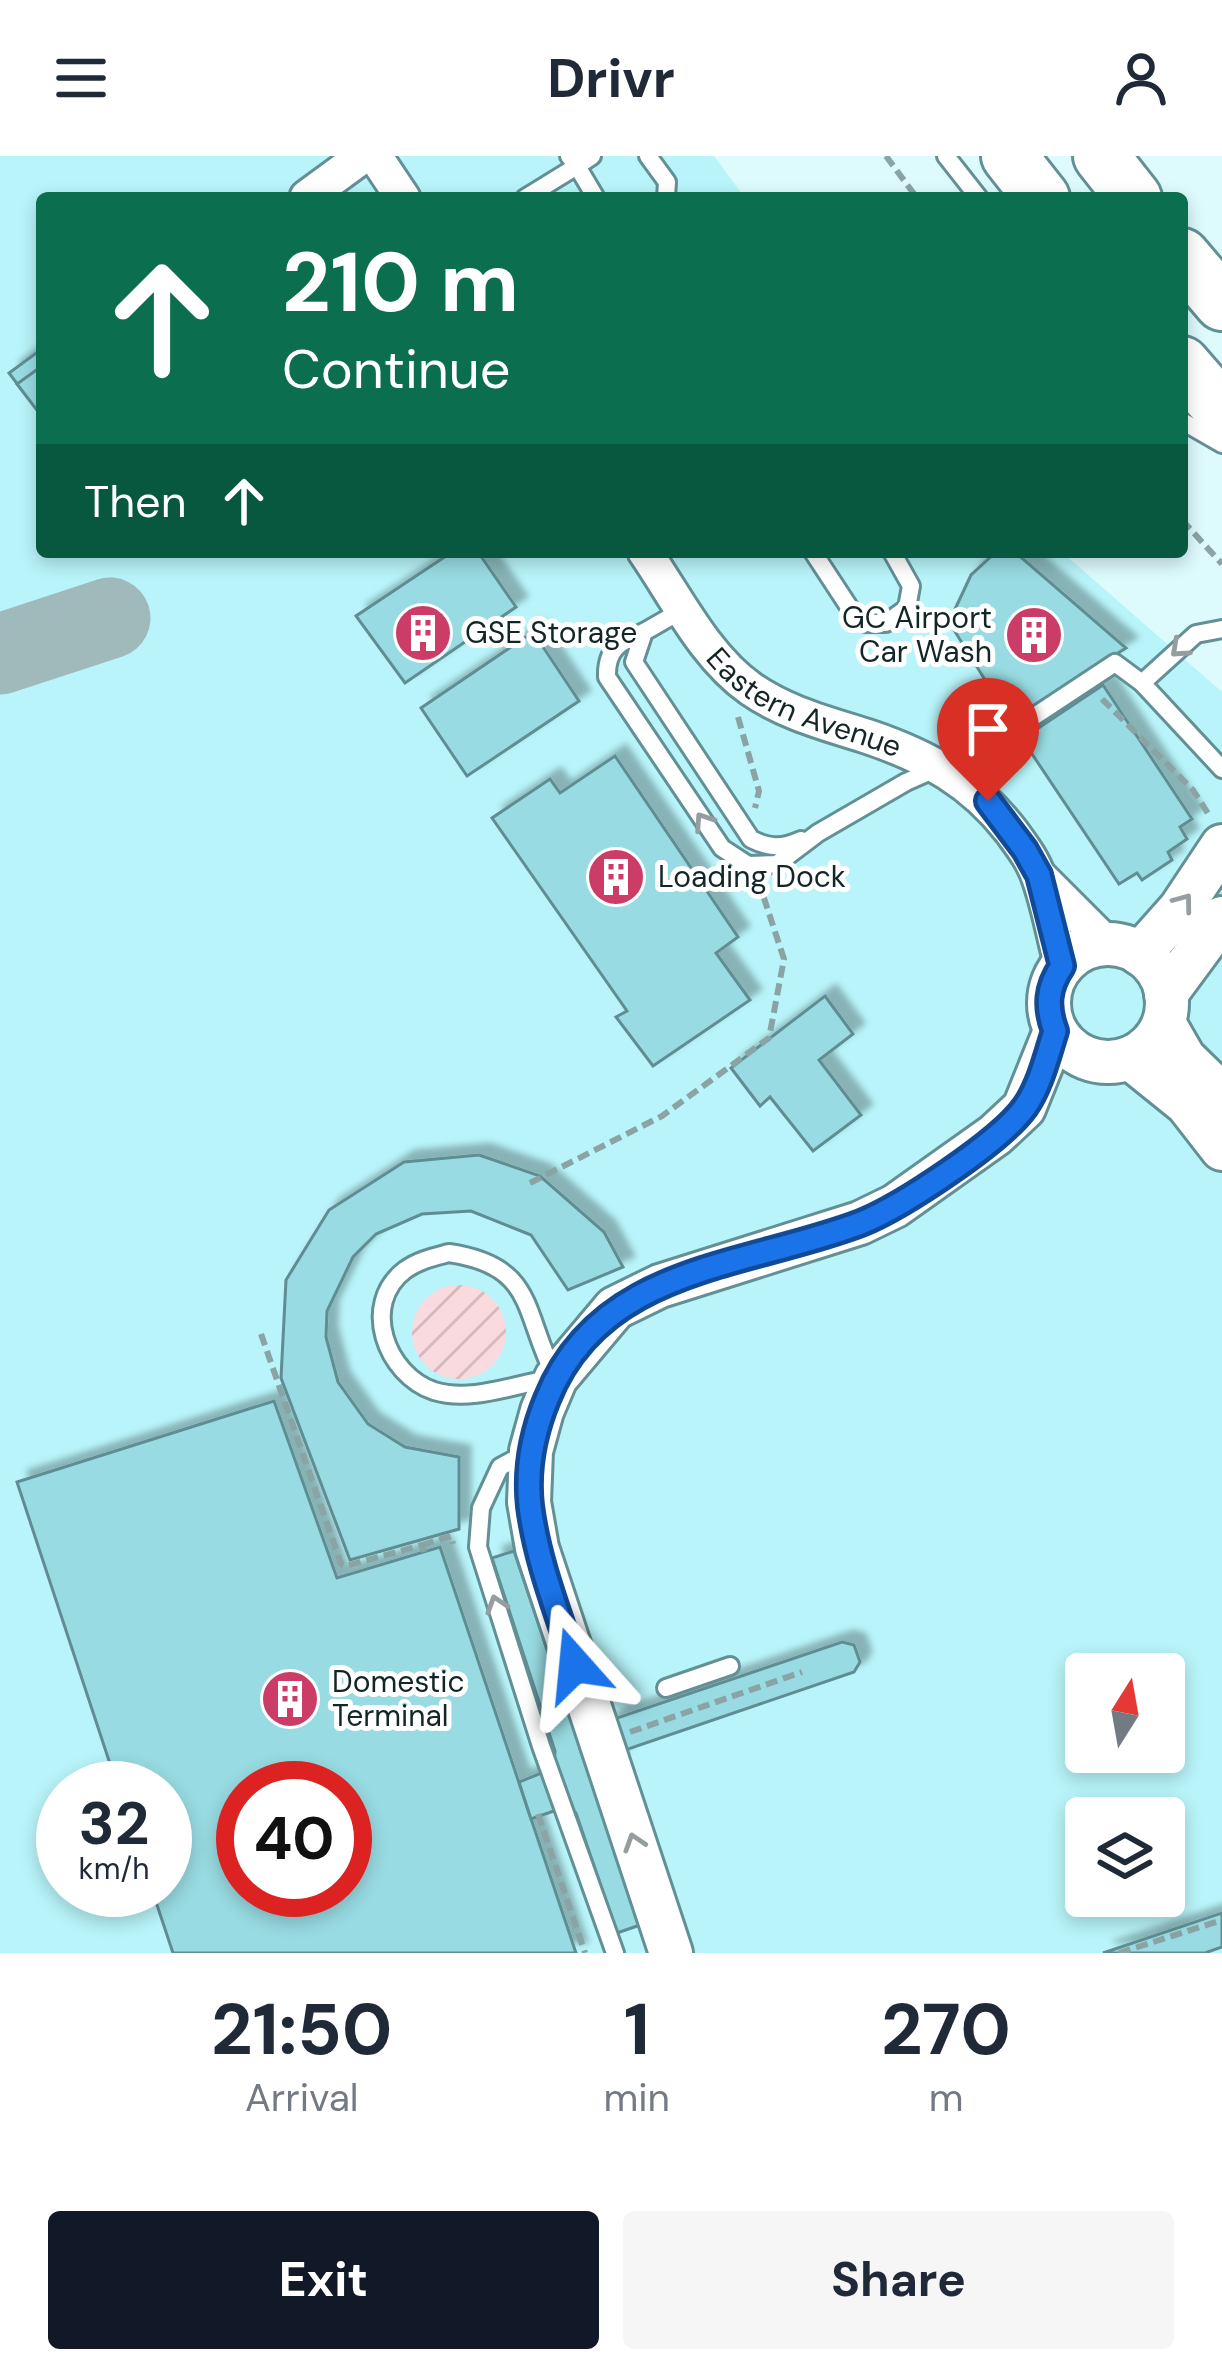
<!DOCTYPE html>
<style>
:root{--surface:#fff;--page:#f6f6f7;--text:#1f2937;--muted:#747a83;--accent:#111827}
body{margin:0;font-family:"DM Sans",sans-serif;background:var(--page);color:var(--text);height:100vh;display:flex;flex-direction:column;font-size:45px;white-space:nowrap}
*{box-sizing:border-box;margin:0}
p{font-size:39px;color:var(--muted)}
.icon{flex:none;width:66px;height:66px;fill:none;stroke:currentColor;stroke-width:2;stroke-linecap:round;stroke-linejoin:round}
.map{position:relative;height:1797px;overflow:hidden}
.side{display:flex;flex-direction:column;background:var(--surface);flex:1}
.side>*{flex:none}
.top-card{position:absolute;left:36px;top:36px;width:1152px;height:366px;border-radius:12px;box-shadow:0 6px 18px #0003;background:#0b6e4f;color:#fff;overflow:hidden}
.needle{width:78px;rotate:11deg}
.fabs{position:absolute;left:1065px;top:1497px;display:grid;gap:24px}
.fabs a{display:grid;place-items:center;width:120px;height:120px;border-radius:12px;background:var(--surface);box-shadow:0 6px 18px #0003;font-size:60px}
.speed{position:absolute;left:36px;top:1605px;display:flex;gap:24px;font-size:60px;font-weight:700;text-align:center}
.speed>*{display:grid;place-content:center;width:156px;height:156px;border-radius:50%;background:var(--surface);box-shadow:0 6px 18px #0003;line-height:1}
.speed small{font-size:30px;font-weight:400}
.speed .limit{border:18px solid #d22;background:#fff;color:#111}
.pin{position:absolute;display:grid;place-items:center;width:102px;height:102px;color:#fff;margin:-123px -51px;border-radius:50% 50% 50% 0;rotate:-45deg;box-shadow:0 0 12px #0007}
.pin .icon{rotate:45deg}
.me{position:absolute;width:132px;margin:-66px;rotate:342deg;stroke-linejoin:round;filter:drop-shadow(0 0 9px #0008)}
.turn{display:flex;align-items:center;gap:42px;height:252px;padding:0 48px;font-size:54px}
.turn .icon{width:156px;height:156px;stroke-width:2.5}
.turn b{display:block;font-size:84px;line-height:102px}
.then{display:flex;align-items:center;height:114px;padding:0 48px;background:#0003;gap:24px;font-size:45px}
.eta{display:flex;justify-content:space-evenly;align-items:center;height:204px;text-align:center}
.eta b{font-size:72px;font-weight:700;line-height:84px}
.primary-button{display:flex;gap:24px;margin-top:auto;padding:24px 48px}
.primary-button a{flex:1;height:138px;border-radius:12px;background:var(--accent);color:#fff;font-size:48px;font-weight:700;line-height:138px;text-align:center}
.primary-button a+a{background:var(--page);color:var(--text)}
header{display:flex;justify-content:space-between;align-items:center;height:156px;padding:0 48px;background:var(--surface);font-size:54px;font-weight:700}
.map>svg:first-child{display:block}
.built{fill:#b8f4f9;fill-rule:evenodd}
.garden{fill:url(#garden-furrows)}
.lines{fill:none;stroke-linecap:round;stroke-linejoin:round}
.taxiway{stroke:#a0babc;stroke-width:81}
.building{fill:#98dbe2;stroke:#608d92;stroke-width:3;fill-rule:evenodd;filter:url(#shadow)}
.service-casing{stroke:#629095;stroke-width:22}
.minor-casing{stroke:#629095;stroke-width:39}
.tertiary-casing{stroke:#629095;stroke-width:48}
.trunk-casing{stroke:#629095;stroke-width:60}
.path{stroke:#8aa3a5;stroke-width:6;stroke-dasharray:12 6;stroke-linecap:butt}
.service{stroke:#fff;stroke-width:16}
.minor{stroke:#fff;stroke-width:33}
.tertiary{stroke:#fff;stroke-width:42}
.trunk{stroke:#fff;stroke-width:54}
.oneway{stroke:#959d9e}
.route-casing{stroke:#114b97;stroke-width:30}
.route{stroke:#1a73e8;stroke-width:21}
.labels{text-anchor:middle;stroke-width:10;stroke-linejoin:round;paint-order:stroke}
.poi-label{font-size:30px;fill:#132627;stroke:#fff;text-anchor:start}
.street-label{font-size:30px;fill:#132627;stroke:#fff}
</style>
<header><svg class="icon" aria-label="menu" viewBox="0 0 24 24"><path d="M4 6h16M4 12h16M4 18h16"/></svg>Drivr<svg class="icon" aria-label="person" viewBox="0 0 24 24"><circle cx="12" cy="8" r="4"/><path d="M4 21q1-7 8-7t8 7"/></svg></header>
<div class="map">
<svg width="1222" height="1797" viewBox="0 0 1222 1797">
<defs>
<pattern id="garden-furrows" width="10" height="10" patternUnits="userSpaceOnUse" patternTransform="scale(3)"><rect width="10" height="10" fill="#f9dadf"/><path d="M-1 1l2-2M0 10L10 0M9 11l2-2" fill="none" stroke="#d5bbbf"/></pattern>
<filter id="shadow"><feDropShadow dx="11" dy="-11" stdDeviation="3" flood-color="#0004"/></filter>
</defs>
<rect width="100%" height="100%" fill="#ddfafc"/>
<path class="built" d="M0 0H714L745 42H42V396H1062L1222 536V1797H0ZM1086 1518H1164V1596H1086ZM63 1632H165V1734H63ZM243 1632H345V1734H243ZM1086 1662H1164V1740H1086Z"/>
<circle class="garden" cx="459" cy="1176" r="47"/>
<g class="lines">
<path class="taxiway" d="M0 498 110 462"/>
</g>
<g class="building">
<path d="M39 195 42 217 21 233 9 217Z"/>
<path d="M42 210V249L36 253 17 228Z"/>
<path d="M452 396H478L516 451 405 527 356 460Z"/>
<path d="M996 396H1015L1126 492 1010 564 949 466 971 419Z"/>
<path d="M533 476 579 545 467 620 421 552Z"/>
<path d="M1103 529 1192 663 1180 671 1187 683 1168 696 1172 704 1142 724 1137 717 1119 728 1022 583Z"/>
<path d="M615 600 738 781 716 797 750 844 653 910 616 861 627 855 492 662 550 623 560 637Z"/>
<path d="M825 840 853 878 819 904 861 959 813 995 770 941 760 950 731 912Z"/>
<path d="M479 999 540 1020 604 1076 623 1111 568 1134 531 1079 471 1055 422 1058 376 1078 353 1101 327 1155 326 1181 338 1226 368 1268 405 1291 459 1301V1373L350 1404 281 1222 286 1124 329 1054 404 1006Z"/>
<path d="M274 1245 337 1422 440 1391 576 1797H173L152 1734H165V1632H118L17 1326ZM243 1632H345V1734H243Z"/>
<path d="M514 1395 640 1769 617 1777 576 1657 568 1650 531 1663 519 1626 554 1612 555 1595 492 1402Z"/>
<path d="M842 1486 854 1489 860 1506 854 1516 625 1594 599 1623 591 1624 580 1593 614 1563Z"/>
<path d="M1222 1757V1791L1205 1797H1103Z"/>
</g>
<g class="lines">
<g class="service-casing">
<g id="service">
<path d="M569 0 577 10 592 0"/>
<path d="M648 0 667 26 666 42"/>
<path d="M946 0 979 42"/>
<path d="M525 42 577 10 596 42"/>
<path d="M1182 265 1222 288"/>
<path d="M813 396 851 454 865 467H886L907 452 911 430 892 396"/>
<path d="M684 453 644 476 634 506 751 683C769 692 781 693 801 684"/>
<path d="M644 476C620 485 606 493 607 521L722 692 748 709 777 708 818 677 906 626 940 611"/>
<path d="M1142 527 1196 478 1222 473"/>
<path d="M959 621 994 587 1115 507 1142 527 1222 613"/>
<path d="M449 1097C537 1110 522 1157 556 1222 517 1227 473 1247 434 1235 386 1219 360 1148 405 1114 419 1104 434 1101 449 1097Z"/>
<path d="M528 1296 500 1311 481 1352 478 1391 541 1590 615 1797"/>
<path d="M666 1532 730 1510"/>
</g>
</g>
<g class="minor-casing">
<g id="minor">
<path d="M375 0 403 42"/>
<path d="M307 41 363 0"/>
<path id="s1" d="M645 396C676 441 705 501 751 533 787 558 829 568 869 581 928 601 973 626 1011 675 1022 690 1033 704 1039 722 1049 750 1054 781 1062 810"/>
<path d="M1040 721 1108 789"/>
</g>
</g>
<g class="tertiary-casing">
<g id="tertiary">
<circle cx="1108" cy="847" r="59"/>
<path d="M1140 798 1180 753 1222 690"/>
<path d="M1166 838 1222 762"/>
<path d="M1164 867 1184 902 1222 939"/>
<path d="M1130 902 1187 948 1222 993"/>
<path d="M671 1797 537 1392 529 1346 531 1295 542 1255 556 1222 615 1152 660 1130 860 1067 895 1050 995 979 1024 952 1055 875"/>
</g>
</g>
<g class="trunk-casing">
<g id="trunk">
<path d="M1009 0 1042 42"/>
<path d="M1101 0 1134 42"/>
<path d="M1182 100 1222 147"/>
<path d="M1182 208 1222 254"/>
</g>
</g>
<g class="path">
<path d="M886 0 917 42"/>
<path d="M1182 364 1222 408"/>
<path d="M1102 543 1193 634 1209 659"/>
<path d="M738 561 759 635 755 652"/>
<path d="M530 1027 662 960 769 882 784 803 760 730"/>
<path d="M261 1178 341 1408 346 1410 422 1389 424 1396"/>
<path d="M422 1389 451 1380 453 1388"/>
<path d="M630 1576 802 1516"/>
<path d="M538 1658 585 1797"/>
<path d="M1119 1797 1222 1764"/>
</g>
<use href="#service" class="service"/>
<use href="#minor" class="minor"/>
<use href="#tertiary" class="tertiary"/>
<use href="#trunk" class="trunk"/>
</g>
<defs><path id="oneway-chevron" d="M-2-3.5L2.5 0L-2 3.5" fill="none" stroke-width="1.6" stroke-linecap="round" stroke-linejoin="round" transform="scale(3)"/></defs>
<g class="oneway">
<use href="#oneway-chevron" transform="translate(1179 493) rotate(138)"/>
<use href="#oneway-chevron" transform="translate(703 665) rotate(-124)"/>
<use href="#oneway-chevron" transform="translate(1184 746) rotate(-53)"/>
<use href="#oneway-chevron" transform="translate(496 1448) rotate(-108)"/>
<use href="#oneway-chevron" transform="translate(634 1686) rotate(-108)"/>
</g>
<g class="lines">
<g class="route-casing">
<path id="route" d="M575 1509C558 1457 537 1405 530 1350 526 1314 533 1277 547 1243 600 1110 746 1111 861 1067 901 1051 1000 986 1025 951 1040 930 1047 900 1055 875 1046 851 1047 832 1062 810L1039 719 1025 694 988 645"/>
</g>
<use href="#route" class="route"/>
</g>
<defs>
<g id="building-disc" transform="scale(3)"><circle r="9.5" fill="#cb3c67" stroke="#fff"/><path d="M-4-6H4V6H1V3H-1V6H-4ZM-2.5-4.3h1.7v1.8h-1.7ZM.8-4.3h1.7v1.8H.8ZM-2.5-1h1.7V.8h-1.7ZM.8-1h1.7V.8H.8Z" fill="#fff"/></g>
</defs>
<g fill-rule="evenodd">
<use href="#building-disc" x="423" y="477"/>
<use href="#building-disc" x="1034" y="479"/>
<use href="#building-disc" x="616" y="721"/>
<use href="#building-disc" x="290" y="1543"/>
</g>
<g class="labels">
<g class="poi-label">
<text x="992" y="472" text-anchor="end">GC Airport<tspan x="992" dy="34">Car Wash</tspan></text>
<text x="465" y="487">GSE Storage</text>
<text x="658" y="731">Loading Dock</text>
<text x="332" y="1536">Domestic<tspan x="332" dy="34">Terminal</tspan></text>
</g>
<g class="street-label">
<text dy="10" stroke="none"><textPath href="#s1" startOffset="228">Eastern Avenue</textPath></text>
</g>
</g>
</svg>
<div class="fabs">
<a><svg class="needle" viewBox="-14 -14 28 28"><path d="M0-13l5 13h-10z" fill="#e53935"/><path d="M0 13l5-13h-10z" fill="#747a83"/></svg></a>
<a><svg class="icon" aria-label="layers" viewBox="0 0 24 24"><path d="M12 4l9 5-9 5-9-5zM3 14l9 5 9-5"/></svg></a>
</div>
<div class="speed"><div>32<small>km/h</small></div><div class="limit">40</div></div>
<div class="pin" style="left:988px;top:645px;background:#d93025"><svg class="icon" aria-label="arrive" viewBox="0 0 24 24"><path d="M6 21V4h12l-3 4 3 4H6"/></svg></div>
<svg class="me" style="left:575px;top:1509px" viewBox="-20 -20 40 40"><path d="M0-17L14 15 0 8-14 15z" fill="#1a73e8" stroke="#fff" stroke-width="4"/></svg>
<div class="top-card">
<div class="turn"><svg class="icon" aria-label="ahead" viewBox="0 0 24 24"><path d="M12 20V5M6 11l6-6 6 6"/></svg><div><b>210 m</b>Continue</div></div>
<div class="then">Then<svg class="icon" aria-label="ahead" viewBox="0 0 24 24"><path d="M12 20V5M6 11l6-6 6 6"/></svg></div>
</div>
</div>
<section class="side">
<div class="eta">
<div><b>21:50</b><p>Arrival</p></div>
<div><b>1</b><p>min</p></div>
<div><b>270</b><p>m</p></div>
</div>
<div class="primary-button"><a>Exit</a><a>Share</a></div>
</section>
